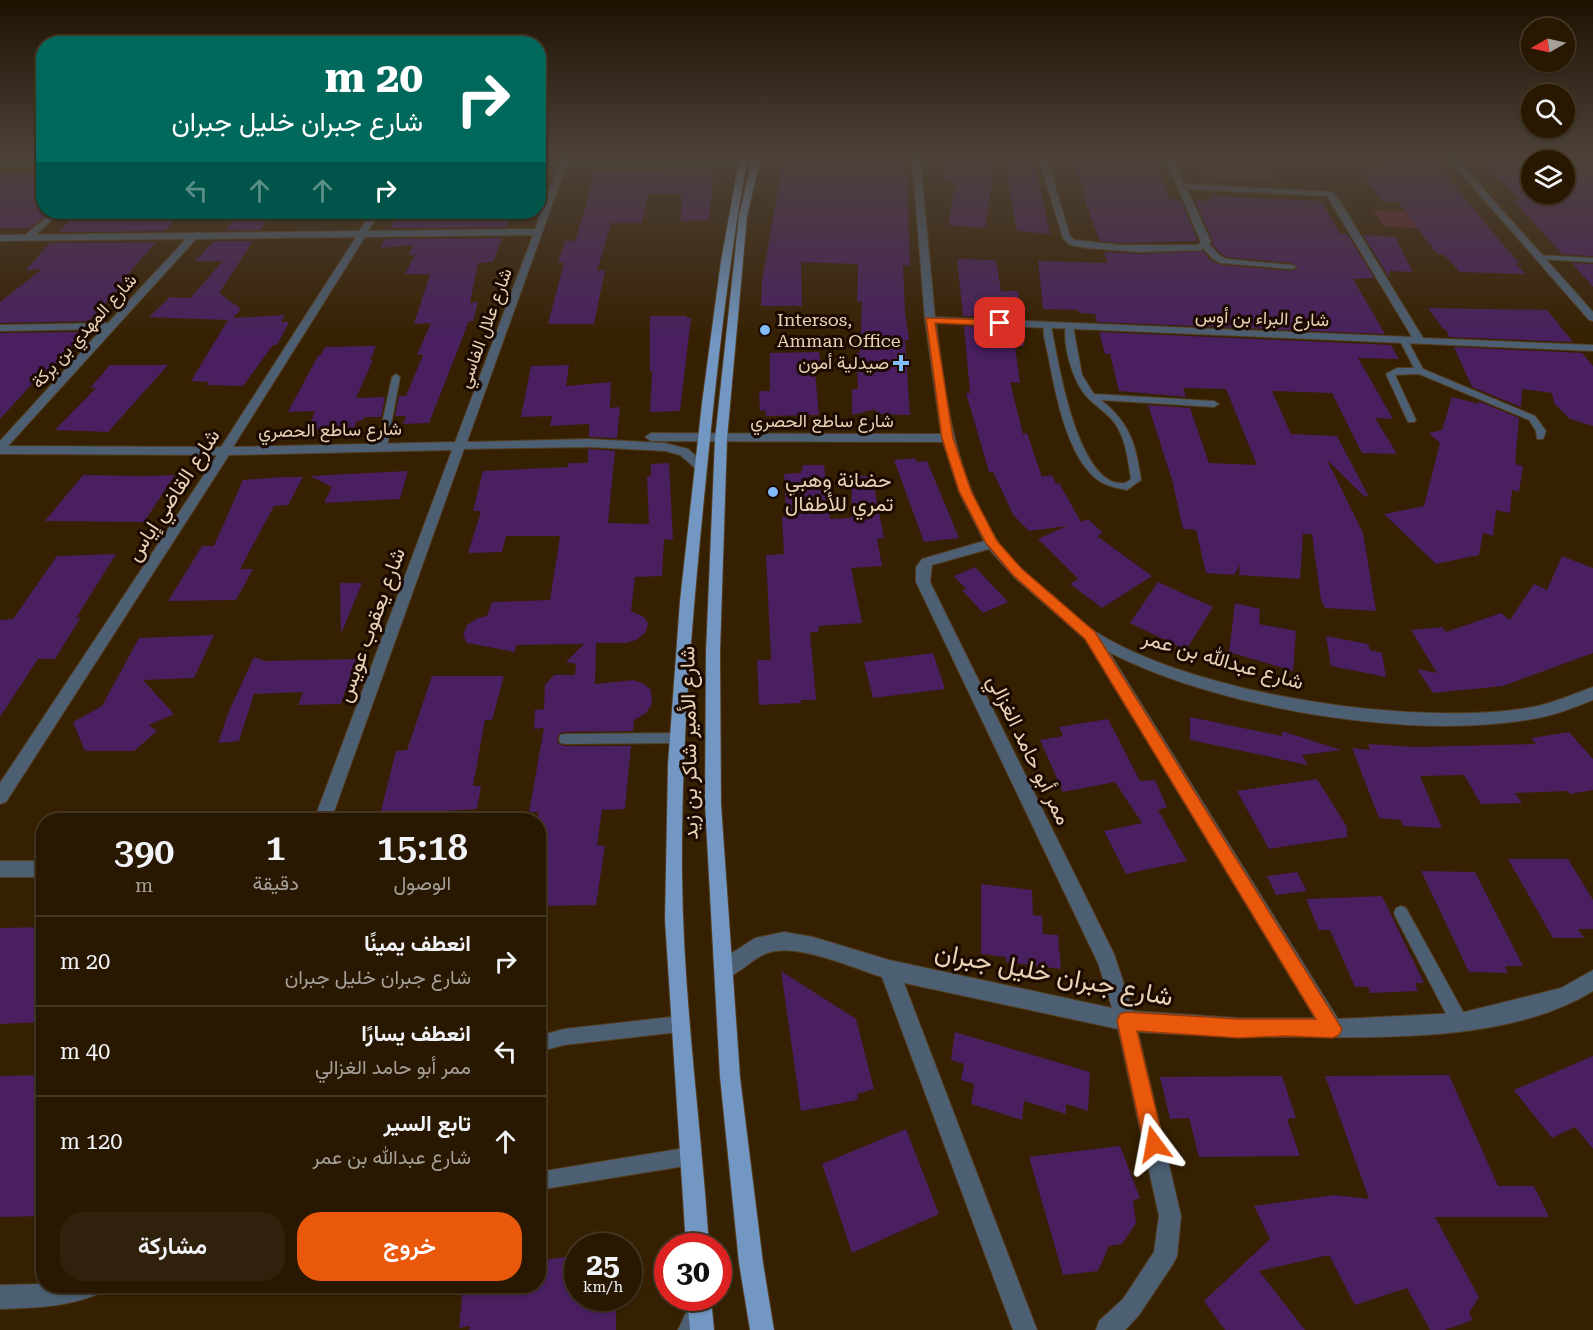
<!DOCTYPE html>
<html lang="ar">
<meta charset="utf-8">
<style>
:root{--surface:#281802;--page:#30210c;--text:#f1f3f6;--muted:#a5a099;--line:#443724;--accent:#ea580c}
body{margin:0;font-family:"Roboto Serif",Vazirmatn,serif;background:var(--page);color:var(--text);direction:rtl;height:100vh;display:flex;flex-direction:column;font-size:22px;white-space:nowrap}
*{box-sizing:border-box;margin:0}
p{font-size:20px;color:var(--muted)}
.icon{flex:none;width:33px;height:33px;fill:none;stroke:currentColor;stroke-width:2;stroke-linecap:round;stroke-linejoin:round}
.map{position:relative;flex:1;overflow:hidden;direction:ltr}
.drawer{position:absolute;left:36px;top:813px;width:510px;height:480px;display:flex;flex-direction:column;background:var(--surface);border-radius:24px;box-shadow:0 2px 4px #0004,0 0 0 2px var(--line);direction:rtl}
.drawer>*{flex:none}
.hud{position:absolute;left:36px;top:36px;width:510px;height:183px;border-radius:24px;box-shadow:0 2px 4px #0004,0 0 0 2px var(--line);direction:rtl;background:#00695c;color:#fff;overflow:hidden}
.needle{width:39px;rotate:261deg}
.controls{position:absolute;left:1521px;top:18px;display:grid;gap:12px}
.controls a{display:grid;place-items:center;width:54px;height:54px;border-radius:50%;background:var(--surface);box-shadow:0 2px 4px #0004,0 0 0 2px var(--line);font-size:30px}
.speed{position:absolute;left:564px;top:1233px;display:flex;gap:12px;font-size:30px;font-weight:700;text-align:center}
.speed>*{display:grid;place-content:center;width:78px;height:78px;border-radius:50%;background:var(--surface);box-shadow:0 2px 4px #0004,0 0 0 2px var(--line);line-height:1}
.speed small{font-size:15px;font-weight:400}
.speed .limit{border:9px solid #d22;background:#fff;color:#111}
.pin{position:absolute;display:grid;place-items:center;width:51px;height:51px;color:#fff;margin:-26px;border-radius:12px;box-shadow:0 3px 9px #0006}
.me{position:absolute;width:66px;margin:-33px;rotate:347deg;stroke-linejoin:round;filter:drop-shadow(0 0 4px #0008)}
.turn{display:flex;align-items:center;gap:21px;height:126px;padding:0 24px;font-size:27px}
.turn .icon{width:78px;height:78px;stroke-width:2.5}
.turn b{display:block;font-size:42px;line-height:51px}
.lanes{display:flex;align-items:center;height:57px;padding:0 24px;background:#0003;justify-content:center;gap:30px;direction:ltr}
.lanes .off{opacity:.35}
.eta{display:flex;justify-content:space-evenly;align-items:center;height:102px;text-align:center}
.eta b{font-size:36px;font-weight:600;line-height:42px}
.cta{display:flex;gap:12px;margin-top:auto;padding:12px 24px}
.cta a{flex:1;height:69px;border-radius:24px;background:var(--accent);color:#fff;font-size:24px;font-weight:600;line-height:69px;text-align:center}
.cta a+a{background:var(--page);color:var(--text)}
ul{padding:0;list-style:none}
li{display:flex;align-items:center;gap:18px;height:90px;padding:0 24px;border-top:2px solid var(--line)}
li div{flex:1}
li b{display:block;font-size:22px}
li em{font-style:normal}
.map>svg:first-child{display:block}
.green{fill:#64232f}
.building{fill:#491f60;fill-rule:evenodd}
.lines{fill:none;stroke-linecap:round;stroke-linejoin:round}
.lane-casing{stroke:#533c1f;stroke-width:2}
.street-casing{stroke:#533c1f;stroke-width:2}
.primary-casing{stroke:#533c1f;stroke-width:2}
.lane{fill:#4c5f73;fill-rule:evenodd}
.street{fill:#4c5f73;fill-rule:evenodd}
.primary{fill:#7197c2;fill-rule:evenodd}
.route{fill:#ea580c;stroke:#983908;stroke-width:1.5}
.poi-dot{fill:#82bcfa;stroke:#1a0a00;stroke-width:2}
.labels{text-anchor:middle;stroke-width:6;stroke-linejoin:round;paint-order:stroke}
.far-street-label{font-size:18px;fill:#e9d1b6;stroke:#1a0a00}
.far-poi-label{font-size:18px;fill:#e9d1b6;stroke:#1a0a00;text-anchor:start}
.poi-label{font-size:21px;fill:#e9d1b6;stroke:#1a0a00;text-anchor:start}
.street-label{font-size:21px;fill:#e9d1b6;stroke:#1a0a00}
.near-street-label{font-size:26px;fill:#e9d1b6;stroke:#1a0a00}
</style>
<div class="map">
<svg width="1593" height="1330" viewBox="0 0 1593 1330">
<rect width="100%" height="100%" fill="#362002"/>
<g class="green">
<path d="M1193 160 1265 162 1276 179 1202 177Z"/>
<path d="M1373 210 1429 213 1440 230 1383 226Z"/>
</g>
<g class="building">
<path d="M784 156H906L910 266 903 265 905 313 909 340H905L910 415 877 414 875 409 852 415V389H858L856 353H860L862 302 857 301 858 264 801 262 802 306H761L762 281Z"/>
<path d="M1003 156H1033L1050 234 1017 231Z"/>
<path d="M1069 156H1153L1170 199H1180L1198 241 1119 243 1100 241 1084 198H1087Z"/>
<path d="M1377 156H1431L1503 245 1520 263H1515L1526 274 1460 272 1444 255 1437 254 1398 202 1381 201 1358 165 1386 167Z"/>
<path d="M1477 156 1593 158V256L1562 254 1513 200H1520ZM1532 160H1564V194H1532Z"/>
<path d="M946 161 995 163 985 228 948 225 956 181H946Z"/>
<path d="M714 169 709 220 681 221V194H648L642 223H611L597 271 605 270 594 324H548L564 263H558L565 241H575L589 196 593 171Z"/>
<path d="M0 174H44V217L30 228H0Z"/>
<path d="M1209 196 1321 201 1340 234H1347L1374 278 1353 279 1385 334 1097 322 1095 314 1079 313 1078 310 1043 309 1038 261 1108 263 1104 252 1139 254 1203 251 1211 261 1221 265 1292 271 1298 268 1292 263 1227 257 1220 253 1212 244 1213 241 1195 200 1211 201Z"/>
<path d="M77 212H181L165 231 59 232Z"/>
<path d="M243 212H272L260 230H225Z"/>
<path d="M400 212H511L506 227 390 228Z"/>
<path d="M1363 235 1395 237 1413 272 1390 271 1389 277Z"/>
<path d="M502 238 493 262 478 263 470 303 478 302 473 321H469L429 423 403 424 406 416H395L399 396H406L423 355H417L431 323 414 324 430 274H405L415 255H408L414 245 380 248 385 239Z"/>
<path d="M214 241H253L219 293 241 309 233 318 285 315 281 322H289L277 345H273L243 386 206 385 209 382 191 381 228 320 149 317 170 297 190 298 223 261H195Z"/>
<path d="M156 242 117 287H121L89 321 0 323V302L42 269 26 270 50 243Z"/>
<path d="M957 259 996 260 1001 291H1018L1021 318 963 316Z"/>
<path d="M1572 263 1593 264V287Z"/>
<path d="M1428 308 1547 310 1573 342 1449 337 1446 329H1443Z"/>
<path d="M650 316H687L686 318H691L680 411 650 412 652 371H650Z"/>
<path d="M964 326 1022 329 1024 346H1015L1020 383 1010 382 1023 434 1027 433 1042 477 1052 475 1056 484 1059 483 1081 522 1088 519 1103 533 1097 536 1152 576 1102 608 1070 584 1078 579 1038 539 1067 526 1029 531 1014 516 993 472H989L966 393H970Z"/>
<path d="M79 332 77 334H83L49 371H44L0 419V333Z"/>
<path d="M1099 332 1391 345 1399 359 1358 358 1393 419 1375 418 1397 454 1362 453 1332 393 1272 391 1291 434 1337 436 1368 495 1365 497 1327 460 1363 533 1376 611 1325 608 1321 600 1312 534H1303L1300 579 1239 575 1240 565 1234 575 1206 573 1196 530 1183 529 1172 480 1148 405 1190 408 1209 463 1257 465 1226 389 1183 388 1186 397 1119 391 1110 354H1105Z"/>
<path d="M376 346 370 360H373L356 398 385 397 381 417H364L363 420 357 421 354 428 307 431 315 411 288 412 318 356H320L325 347Z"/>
<path d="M1454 347 1582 353 1593 366V426L1570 419 1554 403 1552 393 1522 389 1521 407 1472 387Z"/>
<path d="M819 352 821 372H815L819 415 766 416 765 410 760 411 759 391H770V353Z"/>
<path d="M110 365H168L108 432 55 430 96 388H90Z"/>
<path d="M569 365 566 386 611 382 610 408 620 407 617 438 589 437V424L550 426 552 416 521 417 531 366Z"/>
<path d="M1452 397 1479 404 1478 401 1519 418 1515 464 1523 466 1519 492 1512 490 1510 513 1496 510 1493 536 1483 533 1479 555 1436 564 1384 514 1424 506 1440 443 1429 433 1442 430Z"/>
<path d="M588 449 615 451 608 523 649 524 647 476H651V464L669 463 673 540 664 539 662 576 635 577 631 611 644 617 648 624 645 633 636 640 626 643H596L595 684 633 680 644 684 651 690 652 704 646 713 634 720 633 731 565 732 560 733 557 738 558 744 565 746H631L625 809 602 810 597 845 605 846 596 905 538 906V812H529L544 728 534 729 535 710 544 709 545 685 554 675H575L576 664 566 662 584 644 516 645 515 652 467 643 463 635 467 625 478 618 487 616 492 602 550 600 560 536H506L502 552 468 553 481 511H473L483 471 568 467 569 463H588Z"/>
<path d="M915 458 917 462 927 461 959 538 924 542 894 460Z"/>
<path d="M803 465H824L830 519 851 518 852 476H872L884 538 877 539 882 566 851 568 862 623 819 626 818 632H810L816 700H801V703L759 705 757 660H771L766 555 784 554 782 517 786 516 784 474 801 473Z"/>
<path d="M408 471 400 499 324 503 332 487 310 476Z"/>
<path d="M83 475 143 476 175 475 144 522 45 521Z"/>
<path d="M281 477H303L288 505 274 506 240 569H253L236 600 168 601 202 546H214L243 480Z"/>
<path d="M116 554 76 618 81 617 55 659H38L0 717V620L13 619 57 556Z"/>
<path d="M1562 556 1593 568V653L1503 686 1433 693 1417 669 1437 673 1411 630 1442 627 1446 632 1501 613 1510 620 1534 584 1547 590Z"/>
<path d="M975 567 1008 602 983 613 962 590 966 589 954 576Z"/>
<path d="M1158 582 1213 607 1186 650 1130 623Z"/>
<path d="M340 583H362L341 634Z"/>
<path d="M1235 603 1260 609 1259 624 1296 631 1293 671 1229 652Z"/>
<path d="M214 635 194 678 143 680 174 714 149 725 157 731 134 751H85L73 722 102 706 139 638Z"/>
<path d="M1326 636 1368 644 1370 650 1382 653 1386 677 1331 666Z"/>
<path d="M933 653 945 689 873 698 864 662Z"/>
<path d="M254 657 265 661 357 659 341 704 298 705 303 692 254 694 239 741 218 743 229 711Z"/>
<path d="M432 676H504L492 720H485L473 786H481L477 809 380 815 396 751 407 750Z"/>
<path d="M1190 717 1282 736V731L1341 750 1302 755 1308 765 1190 740Z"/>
<path d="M1108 719 1140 781 1155 780 1167 807 1158 810 1187 861 1126 874 1104 831 1142 823 1115 782 1063 792 1040 740 1063 736 1059 727Z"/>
<path d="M1569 732 1593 759V790L1570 794 1568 791 1515 793 1522 803 1481 804 1464 775 1420 776 1442 828 1403 826 1401 820 1379 818 1352 748 1370 750 1368 744 1415 747 1536 744 1531 738Z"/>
<path d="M1317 779 1347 827V837L1269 849 1237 791Z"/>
<path d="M1508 859H1568L1593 900V929H1578L1584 938H1553Z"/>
<path d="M1421 871 1475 872 1523 966H1505L1508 973 1469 972Z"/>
<path d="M1297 872 1307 891 1276 895 1267 876Z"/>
<path d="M981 884 1032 890 1033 915 1042 916 1043 934 1058 935 1061 969 1006 962V957L981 954Z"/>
<path d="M1382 896 1424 983H1415L1418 991 1370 993 1368 987H1355L1330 930H1319L1306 899Z"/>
<path d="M44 927V1022L0 1024V928Z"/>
<path d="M781 971 856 1019 874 1089 857 1094 858 1100 801 1111Z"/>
<path d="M955 1032 1090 1072 1088 1111 1066 1104V1114L1024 1101 1022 1120 971 1104 974 1084 961 1080 964 1064 951 1060Z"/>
<path d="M1593 1056V1149L1575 1127 1552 1138 1514 1090Z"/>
<path d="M44 1075V1216L0 1217V1076Z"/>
<path d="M1449 1075 1498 1186H1534L1549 1217H1435L1479 1297 1469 1313 1473 1320 1445 1330H1430L1407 1288 1355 1305 1329 1255 1259 1271 1305 1330H1225L1204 1301 1270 1239 1254 1206 1334 1195 1369 1199 1325 1076Z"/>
<path d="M1282 1076 1296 1118 1287 1119 1300 1156 1199 1157 1189 1118 1170 1119 1160 1077Z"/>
<path d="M906 1129 939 1214 852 1253 822 1164Z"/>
<path d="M1120 1146 1140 1198 1133 1200 1136 1223 1122 1244 1109 1246 1098 1271 1063 1275 1029 1157Z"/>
<path d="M578 1255V1298H616V1330H469L470 1326 459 1328 463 1286H538V1261Z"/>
</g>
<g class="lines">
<g class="lane-casing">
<g id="lane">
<path d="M53 212H60L31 239H25V235Z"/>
<path d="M1201 242H1207L1219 255 1226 259 1292 265 1296 267 1292 269 1221 263 1213 259 1201 246Z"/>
<path d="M1537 255 1593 258V262L1540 259H1537Z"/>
<path d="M1044 323 1051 325C1058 362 1074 463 1111 481 1115 483 1121 483 1125 483L1131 479C1128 461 1126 440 1116 425 1109 414 1098 408 1089 399 1073 384 1062 345 1066 324L1073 326 1082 375 1094 394 1214 401 1219 404 1214 407 1101 400C1130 423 1136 444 1141 480L1127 490C1112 487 1101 485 1090 473 1065 446 1055 391 1048 355 1046 345 1042 333 1044 323Z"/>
<path d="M1401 339H1407L1423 369 1535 416 1546 431 1543 439H1537L1536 431 1529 420 1419 374 1395 375 1416 420 1414 422H1408L1386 374 1397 368H1414L1400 341Z"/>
<path d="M396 374 400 377 387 447 382 450 377 447 392 377Z"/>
<path d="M678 733 683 734 684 738 683 742 678 743 565 744 560 743 559 739 560 735 565 734Z"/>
<path d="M1401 906 1406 908 1466 1017 1468 1023 1466 1029 1460 1031 1454 1029 1396 918 1394 913 1396 908Z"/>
<path d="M680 1016 686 1018 688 1024 686 1030 680 1032 564 1045 538 1052V1036L564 1029Z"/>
<path d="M691 1147 697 1150 700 1156 697 1162 691 1165 538 1190V1172Z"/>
<path d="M697 1301 704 1304 707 1311 698 1330H678L690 1304Z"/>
</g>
</g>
<g class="street-casing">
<g id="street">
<path d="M562 156H570L568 162 755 161 759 163 755 165 566 166 467 442 589 439 665 443 688 449 703 462V468H695L680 455 665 451 589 447 464 449 331 820H314L452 450 229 455 6 802 0 804V783L217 455 0 454V441L102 329 0 331V325L108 323 186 239 0 241V235L359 231 372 212H380L368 231 535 229ZM533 235 455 442 233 447 365 237ZM356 237 221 447 8 446 196 239Z"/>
<path d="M912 156H920L935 317 1412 337 1327 196 1187 189 1211 242 1201 250 1139 252 1087 248 1070 245 1063 238 1038 156H1046L1070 236 1075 240 1119 245H1198L1201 242 1164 156H1172L1184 184 1332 192 1338 198 1423 338 1593 345V351L936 323C946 400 955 478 999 543 1013 563 1032 579 1051 594 1066 606 1080 622 1096 632 1196 695 1417 728 1533 707 1554 703 1573 694 1593 687V700C1573 708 1553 716 1532 719 1413 741 1216 708 1109 652L1338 1019 1460 1013 1561 988 1593 970V991C1508 1043 1382 1037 1285 1037 1236 1037 1187 1035 1138 1032L1181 1216 1177 1256 1173 1264 1139 1315 1125 1330H1096L1099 1321 1123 1299 1154 1252 1159 1216 1118 1029 904 983 1037 1330H1013L882 977C853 968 794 941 765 954 751 960 740 973 725 979L718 976 715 969 718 962 755 938 784 932 813 937 889 960 1112 1008 1098 963 916 582V567L922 559 984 541 959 492 943 442 651 441 645 437 651 433 941 434 925 320ZM989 549 1016 579 1085 639 1315 1018H1238L1133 1011 1114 954 930 582 932 565Z"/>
<path d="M1446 156H1454L1593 312V321L1589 320Z"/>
<path d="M44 161V165L0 166V162Z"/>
<rect x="0" y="861" width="44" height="16"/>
<path d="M44 1284V1286H102L98 1294C67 1307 33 1308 0 1309V1285Z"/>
</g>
</g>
<g class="primary-casing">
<g id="primary">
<path d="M740 156H748C728 263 717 370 706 478 693 609 681 741 682 873 683 998 701 1122 709 1246H686L665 920 668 764 680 601 702 403 721 261Z"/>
<path d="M753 156H761L747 216 727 439 720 652 721 804 740 1077 763 1263 774 1330H750L739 1263 720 1077 705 804 706 652 715 439 739 216Z"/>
<path d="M687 1298H711L714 1330H690Z"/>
</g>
</g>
<use href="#lane" class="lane"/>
<use href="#street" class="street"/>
<use href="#primary" class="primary"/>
</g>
<linearGradient id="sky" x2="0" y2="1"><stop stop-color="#1e1201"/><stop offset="0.46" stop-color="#4c4239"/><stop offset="1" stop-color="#4c4239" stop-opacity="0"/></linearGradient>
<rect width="1593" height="342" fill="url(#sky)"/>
<path class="route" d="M926 318 1000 320 1005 323 1000 326 935 323 953 438 971 491 997 541 1022 569 1095 632 1342 1029 1339 1035 1333 1038 1286 1036 1238 1038 1137 1031 1164 1144 1161 1151 1154 1154 1147 1151 1144 1144 1117 1021 1120 1014 1126 1012 1238 1019H1316L1085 639 1013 575 986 543 959 491 942 438Z"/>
<g class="poi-dot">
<circle cx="765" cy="330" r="6"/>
<path d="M898 354h6v6h6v6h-6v6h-6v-6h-6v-6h6z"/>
<circle cx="773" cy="492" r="6"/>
</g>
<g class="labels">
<g class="far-street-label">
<text transform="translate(1262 318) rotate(2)" y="6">شارع البراء بن أوس</text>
<text transform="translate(485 328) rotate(-70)" y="6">شارع علال الفاسي</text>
<text transform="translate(84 331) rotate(-48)" y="6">شارع المهدي بن بركة</text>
<text x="822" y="427">شارع ساطع الحصري</text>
<text transform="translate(330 430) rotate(-1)" y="6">شارع ساطع الحصري</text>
</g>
<g class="far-poi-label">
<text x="777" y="326">Intersos,<tspan x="777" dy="21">Amman Office</tspan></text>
<text x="889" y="369" text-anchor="end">صيدلية أمون</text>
</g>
<g class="poi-label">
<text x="785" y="487">حضانة وهبي<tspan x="785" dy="24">تمري للأطفال</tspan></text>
</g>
<g class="street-label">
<text transform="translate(173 495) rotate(-57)" y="7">شارع القاضي إياس</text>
<text transform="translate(371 625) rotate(-70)" y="7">شارع يعقوب عويس</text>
<text transform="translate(1223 660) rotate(16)" y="7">شارع عبدالله بن عمر</text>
<text transform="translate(689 743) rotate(-91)" y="7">شارع الأمير شاكر بن زيد</text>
<text transform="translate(1029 750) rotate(64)" y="7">ممر أبو حامد الغزالي</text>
</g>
<g class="near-street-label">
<text transform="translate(1054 974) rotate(11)" y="9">شارع جبران خليل جبران</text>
</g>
</g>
</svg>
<div class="controls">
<a><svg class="needle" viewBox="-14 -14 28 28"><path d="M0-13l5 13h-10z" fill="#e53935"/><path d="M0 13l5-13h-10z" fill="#a5a099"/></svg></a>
<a><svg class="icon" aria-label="search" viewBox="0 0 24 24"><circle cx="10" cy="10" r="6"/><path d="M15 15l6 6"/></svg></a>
<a><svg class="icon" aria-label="layers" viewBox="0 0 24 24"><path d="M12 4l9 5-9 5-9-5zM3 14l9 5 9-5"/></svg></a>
</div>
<div class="speed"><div>25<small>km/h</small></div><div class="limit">30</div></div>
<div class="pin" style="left:1000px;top:323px;background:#d93025"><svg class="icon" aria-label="arrive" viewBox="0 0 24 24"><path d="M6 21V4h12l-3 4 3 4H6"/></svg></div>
<svg class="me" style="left:1154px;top:1144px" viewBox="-20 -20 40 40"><path d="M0-17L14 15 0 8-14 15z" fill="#ea580c" stroke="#fff" stroke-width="4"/></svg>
<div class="hud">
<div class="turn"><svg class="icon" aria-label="right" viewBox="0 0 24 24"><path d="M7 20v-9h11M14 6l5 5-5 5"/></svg><div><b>20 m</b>شارع جبران خليل جبران</div></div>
<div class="lanes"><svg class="icon off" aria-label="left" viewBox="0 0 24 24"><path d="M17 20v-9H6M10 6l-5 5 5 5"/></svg><svg class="icon off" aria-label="ahead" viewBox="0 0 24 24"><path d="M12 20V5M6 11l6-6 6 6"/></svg><svg class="icon off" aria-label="ahead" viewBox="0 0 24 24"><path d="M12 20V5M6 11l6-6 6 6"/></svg><svg class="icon" aria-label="right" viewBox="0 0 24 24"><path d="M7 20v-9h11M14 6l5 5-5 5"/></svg></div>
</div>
<section class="drawer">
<div class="eta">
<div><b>15:18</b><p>الوصول</p></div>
<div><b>1</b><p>دقيقة</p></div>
<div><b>390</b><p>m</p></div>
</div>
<ul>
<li><svg class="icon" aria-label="right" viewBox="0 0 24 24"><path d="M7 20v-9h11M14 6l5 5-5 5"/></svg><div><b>انعطف يمينًا</b><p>شارع جبران خليل جبران</p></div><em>20 m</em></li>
<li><svg class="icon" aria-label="left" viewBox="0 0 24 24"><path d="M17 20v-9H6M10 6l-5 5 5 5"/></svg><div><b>انعطف يسارًا</b><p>ممر أبو حامد الغزالي</p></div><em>40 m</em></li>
<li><svg class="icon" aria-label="ahead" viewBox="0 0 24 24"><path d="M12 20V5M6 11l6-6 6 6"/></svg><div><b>تابع السير</b><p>شارع عبدالله بن عمر</p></div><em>120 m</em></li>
</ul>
<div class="cta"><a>خروج</a><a>مشاركة</a></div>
</section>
</div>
